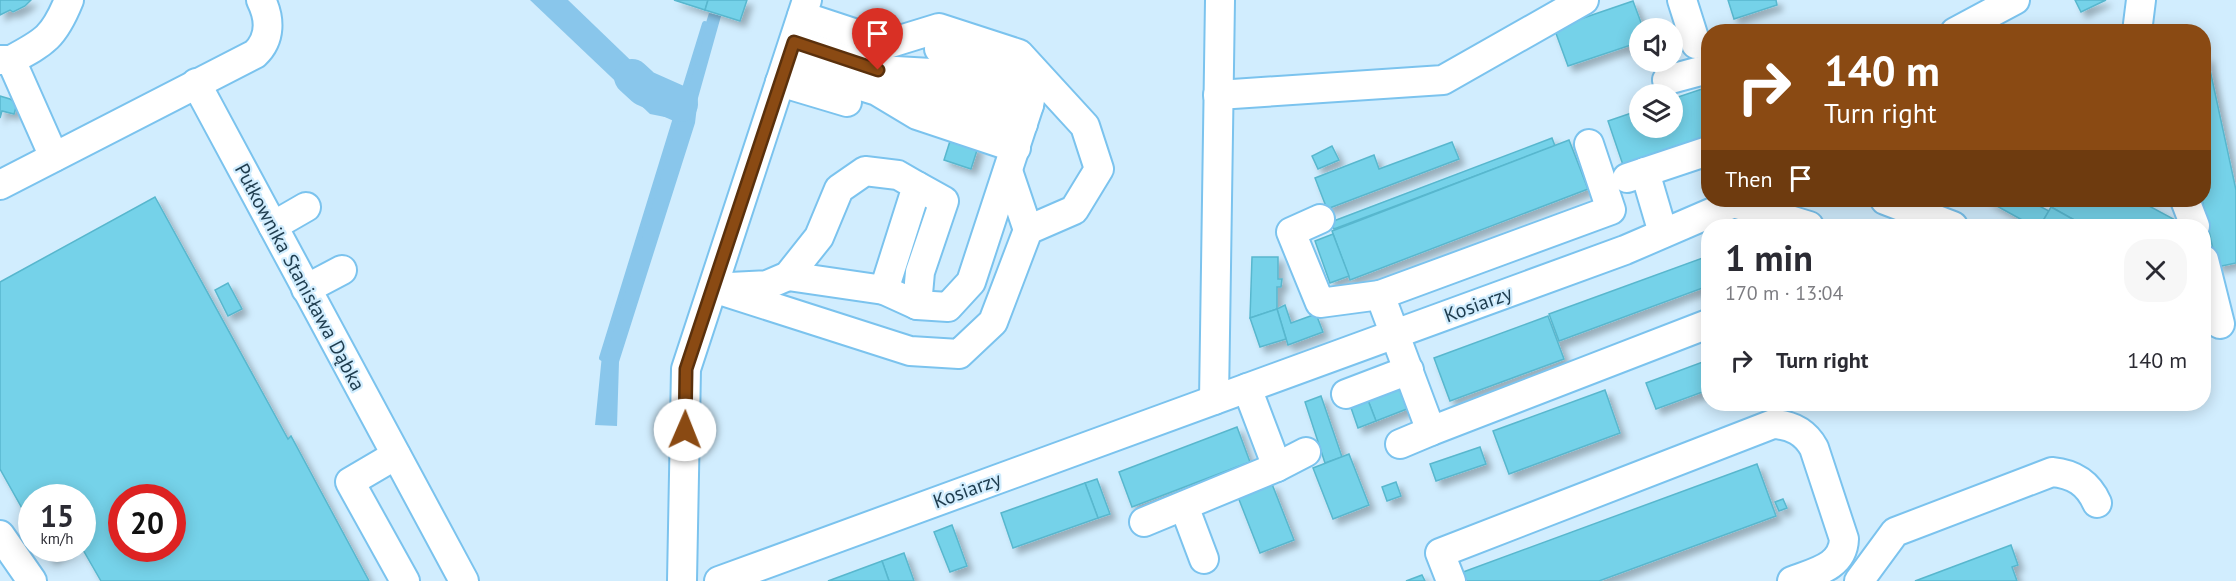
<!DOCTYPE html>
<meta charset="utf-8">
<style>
:root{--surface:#fff;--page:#f7f7f7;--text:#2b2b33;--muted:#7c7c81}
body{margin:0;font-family:"PT Sans",sans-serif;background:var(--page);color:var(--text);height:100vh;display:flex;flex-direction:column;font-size:22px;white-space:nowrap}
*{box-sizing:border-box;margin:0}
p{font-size:20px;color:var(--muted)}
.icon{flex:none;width:33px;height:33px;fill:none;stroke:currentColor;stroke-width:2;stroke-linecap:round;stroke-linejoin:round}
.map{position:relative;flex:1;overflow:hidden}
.sheet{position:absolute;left:1701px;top:219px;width:510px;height:192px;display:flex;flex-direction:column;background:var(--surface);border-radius:24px;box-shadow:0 3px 15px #0003}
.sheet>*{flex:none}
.hud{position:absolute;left:1701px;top:24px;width:510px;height:183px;border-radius:24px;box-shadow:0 3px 15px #0003;background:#8a4a13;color:#fff;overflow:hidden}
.buttons{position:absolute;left:1629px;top:18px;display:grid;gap:12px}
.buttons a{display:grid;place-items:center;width:54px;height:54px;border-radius:50%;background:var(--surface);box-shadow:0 3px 15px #0003;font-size:30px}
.speed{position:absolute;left:18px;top:484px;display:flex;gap:12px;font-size:30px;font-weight:700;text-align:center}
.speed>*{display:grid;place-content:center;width:78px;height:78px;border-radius:50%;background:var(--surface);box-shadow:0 3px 15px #0003;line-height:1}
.speed small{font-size:15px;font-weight:400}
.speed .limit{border:9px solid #d22;background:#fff;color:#111}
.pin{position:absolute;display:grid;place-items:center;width:51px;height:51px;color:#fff;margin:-62px -26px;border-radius:50% 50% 50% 0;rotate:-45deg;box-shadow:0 0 6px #0007}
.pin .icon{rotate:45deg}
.me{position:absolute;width:66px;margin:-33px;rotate:1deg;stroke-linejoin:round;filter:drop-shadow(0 0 4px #0008)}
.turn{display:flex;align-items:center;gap:21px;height:126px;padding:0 24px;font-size:27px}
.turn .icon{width:78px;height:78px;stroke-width:2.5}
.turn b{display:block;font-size:42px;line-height:51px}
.then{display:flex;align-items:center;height:57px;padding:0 24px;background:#0003;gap:12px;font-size:22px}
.round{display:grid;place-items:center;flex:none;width:63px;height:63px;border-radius:24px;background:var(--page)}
.summary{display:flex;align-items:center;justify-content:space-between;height:102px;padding:0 24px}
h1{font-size:36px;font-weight:700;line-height:45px}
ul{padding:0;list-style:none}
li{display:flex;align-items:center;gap:18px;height:78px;padding:0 24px}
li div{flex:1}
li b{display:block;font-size:22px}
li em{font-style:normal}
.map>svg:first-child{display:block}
.water{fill:#89c6eb}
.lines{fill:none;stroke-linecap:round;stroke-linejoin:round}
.stream{stroke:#89c6eb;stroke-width:6}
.river{stroke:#89c6eb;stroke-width:36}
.building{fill:#74d2e9;stroke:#58b7ce;stroke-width:1.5;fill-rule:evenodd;filter:url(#shadow)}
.minor-casing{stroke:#7bc3ee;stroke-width:32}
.minor{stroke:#fff;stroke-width:28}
.route-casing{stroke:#5a300c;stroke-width:15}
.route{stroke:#8a4a13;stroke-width:10}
.labels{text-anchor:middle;stroke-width:4.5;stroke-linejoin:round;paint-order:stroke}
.street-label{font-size:20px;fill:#1e3c4e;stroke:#d1edfe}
</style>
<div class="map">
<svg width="2236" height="581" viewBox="0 0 2236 581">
<defs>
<filter id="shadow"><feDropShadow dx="5.5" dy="5.5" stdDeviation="3" flood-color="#0004"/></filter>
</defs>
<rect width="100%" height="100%" fill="#d1edfe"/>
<g class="water">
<path d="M530 0H568L674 102 670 118 650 114Z"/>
<path d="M709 13 721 16 698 98 695 123 619 362 617 426 595 425 602 355Z"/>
</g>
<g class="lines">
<path class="stream" d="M602 358 705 24"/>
<path class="river" d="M632 77 644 88 680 104"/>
</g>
<g class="building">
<path d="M0 0H31L25 6 13 12 10 10 0 15Z"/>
<path d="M674 0H708L705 10Z"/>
<path d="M708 0H747L740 21 705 10Z"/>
<path d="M1728 0H1776L1777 5 1734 19Z"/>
<path d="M2075 0H2106L2081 12Z"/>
<path d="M1633 1 1643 28H1640V42L1568 66 1554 28Z"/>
<path d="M2207 56 2236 190V263L2217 267 2202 200 2204 57Z"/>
<path d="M1708 87V136L1623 165 1608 121 1640 110V128H1672V99Z"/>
<path d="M0 96 10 99 17 104 14 114 2 111 0 118Z"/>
<path d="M951 138 978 147 971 169 944 160Z"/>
<path d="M1552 138 1555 146 1334 229 1331 222Z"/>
<path d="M1569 140 1588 189 1350 280 1332 231Z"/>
<path d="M1452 142 1459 159 1327 209 1315 178 1374 155 1379 169Z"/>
<path d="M1332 146 1339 160 1318 169 1312 156Z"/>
<path d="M155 197 288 439 291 436 369 581H101L82 548V498H32V526L0 469V282ZM122 498H172V549H122Z"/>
<path d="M1986 200H2028L2049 211 2040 226H2033Z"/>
<path d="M2055 200H2138L2179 222 2177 226H2085L2051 207Z"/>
<path d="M2051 207 2085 226H2040Z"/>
<path d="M1333 234 1349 276 1330 283 1315 241Z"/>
<path d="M1708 256V286L1559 341 1549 314Z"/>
<path d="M1252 257H1278V279H1282L1281 287H1277V309L1250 318Z"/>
<path d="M228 283 242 309 228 316 215 290Z"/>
<path d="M1285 305 1291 323 1316 314 1323 332 1288 345 1277 309Z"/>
<path d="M1277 309 1286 339 1260 347 1250 318Z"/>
<path d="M1548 316 1564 359 1450 401 1434 358Z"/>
<path d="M1708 360V390L1656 409 1646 383Z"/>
<path d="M1398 383 1412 407 1376 421 1366 395Z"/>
<path d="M1605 390 1620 433 1509 474 1493 431Z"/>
<path d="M1366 395 1376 421 1358 428 1349 402Z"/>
<path d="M1321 396 1342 457 1325 463 1305 402Z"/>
<path d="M1237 427 1250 462 1132 507 1119 472Z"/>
<path d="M1480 447 1486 464 1436 481 1430 464Z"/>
<path d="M1349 454 1369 505 1333 519 1313 468Z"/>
<path d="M1757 464 1776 516 1599 581H1457L1455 575Z"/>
<path d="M1097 479 1110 514 1098 518 1085 483Z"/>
<path d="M1396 482 1401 496 1387 501 1382 487Z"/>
<path d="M1085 483 1098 518 1013 548 1001 513Z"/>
<path d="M1272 484 1294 540 1260 553 1238 497Z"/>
<path d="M1783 499 1787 508 1779 511 1775 502Z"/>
<path d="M952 525 967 566 950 572 934 532Z"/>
<path d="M2011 545 2018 565 2012 567 2017 581H1915Z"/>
<path d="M44 549H69L50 559Z"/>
<path d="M904 553 914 581H889L882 561Z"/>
<path d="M882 561 889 581H828Z"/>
<path d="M1422 575 1425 581H1406Z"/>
</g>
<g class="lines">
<g class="minor-casing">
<g id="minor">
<path d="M1682 0 1696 44"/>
<path d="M1955 32 2015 0"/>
<path d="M2137 32 2141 0"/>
<path d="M794 42 878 70 894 79"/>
<path d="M939 49 1034 80"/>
<path d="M0 60H11L54 157"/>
<path d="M11 60C45 42 54 37 69 0"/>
<path d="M787 63 877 91 917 115 1016 148"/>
<path d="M878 70 931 73 1029 105"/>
<path d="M1667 80 1708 69"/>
<path d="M780 82 847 102"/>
<path d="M196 83 464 581"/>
<path d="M886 91 925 95 1023 124"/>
<path d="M1218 95 1443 80 1584 0"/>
<path d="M1008 171 1028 230"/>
<path d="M1645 172 1663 233"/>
<path d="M1627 178 1708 151"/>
<path d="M0 185 255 54C271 39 270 18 261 0"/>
<path d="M917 186 944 201 920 272 917 305"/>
<path d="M1885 200 1953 226"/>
<path d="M2185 200 2195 226"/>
<path d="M1734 203 1809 226"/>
<path d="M1320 219 1291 232 1320 303 1380 295 1431 431 1708 324"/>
<path d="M273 226 306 207"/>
<path d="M2204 260 2220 324"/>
<path d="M788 276 884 290"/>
<path d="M730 287 767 285 788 276 819 237 839 189 865 171 898 175 917 186 884 290 917 305 948 307 971 282 1029 105 1034 80 1023 61"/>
<path d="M713 288 910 351 959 354 993 322 1028 230 1074 210 1099 169 1085 126 1019 54 939 28 887 44 802 16"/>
<path d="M306 289 342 270"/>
<path d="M1380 295 1611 210 1589 144"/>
<path d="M1346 394 1409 370"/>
<path d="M1214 400 1220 0"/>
<path d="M1400 444 1431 431"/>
<path d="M396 455 350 482 405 581"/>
<path d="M1277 467 1306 452"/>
<path d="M1184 506 1204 559"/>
<path d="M1144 522 1277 467 1247 388"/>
<path d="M0 535 32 581"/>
<path d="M682 581 686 369 807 0"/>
<path d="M719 581 1625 250 1734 203 1737 200"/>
<path d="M1451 581 1440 553 1773 424C1792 425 1805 432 1814 448L1844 539C1843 567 1815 572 1792 581"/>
<path d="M1859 581 1895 532 2052 472C2074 474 2088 483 2097 503"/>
</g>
</g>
<use href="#minor" class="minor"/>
</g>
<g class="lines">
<g class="route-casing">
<path id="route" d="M685 430 686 369 794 42 878 70"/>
</g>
<use href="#route" class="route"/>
</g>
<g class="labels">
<g class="street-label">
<text transform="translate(300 277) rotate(62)" y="7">Pułkownika Stanisława Dąbka</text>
<text transform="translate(1478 304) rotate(-20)" y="7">Kosiarzy</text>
<text transform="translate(967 490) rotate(-20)" y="7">Kosiarzy</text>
</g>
</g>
</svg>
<div class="buttons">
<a><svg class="icon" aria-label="sound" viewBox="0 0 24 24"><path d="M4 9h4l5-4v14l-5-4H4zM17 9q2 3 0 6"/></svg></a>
<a><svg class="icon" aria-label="layers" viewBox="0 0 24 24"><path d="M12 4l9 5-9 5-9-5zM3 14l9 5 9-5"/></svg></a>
</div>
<div class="speed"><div>15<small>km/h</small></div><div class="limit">20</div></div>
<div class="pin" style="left:878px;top:70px;background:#d93025"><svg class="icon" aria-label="arrive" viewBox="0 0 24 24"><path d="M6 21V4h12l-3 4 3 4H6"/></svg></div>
<svg class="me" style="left:685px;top:430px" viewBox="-20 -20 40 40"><circle r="19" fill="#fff"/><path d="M0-13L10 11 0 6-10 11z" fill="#8a4a13"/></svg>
<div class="hud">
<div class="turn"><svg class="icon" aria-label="right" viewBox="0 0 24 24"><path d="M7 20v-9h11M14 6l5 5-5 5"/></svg><div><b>140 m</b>Turn right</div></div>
<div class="then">Then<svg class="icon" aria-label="arrive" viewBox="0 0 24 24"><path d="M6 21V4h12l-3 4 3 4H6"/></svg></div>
</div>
<section class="sheet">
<div class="summary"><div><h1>1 min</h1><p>170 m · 13:04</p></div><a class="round"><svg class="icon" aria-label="close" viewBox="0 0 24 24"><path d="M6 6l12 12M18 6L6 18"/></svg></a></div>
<ul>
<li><svg class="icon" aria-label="right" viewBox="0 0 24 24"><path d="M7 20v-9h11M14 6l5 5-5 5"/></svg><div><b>Turn right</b></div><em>140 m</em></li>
</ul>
</section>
</div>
